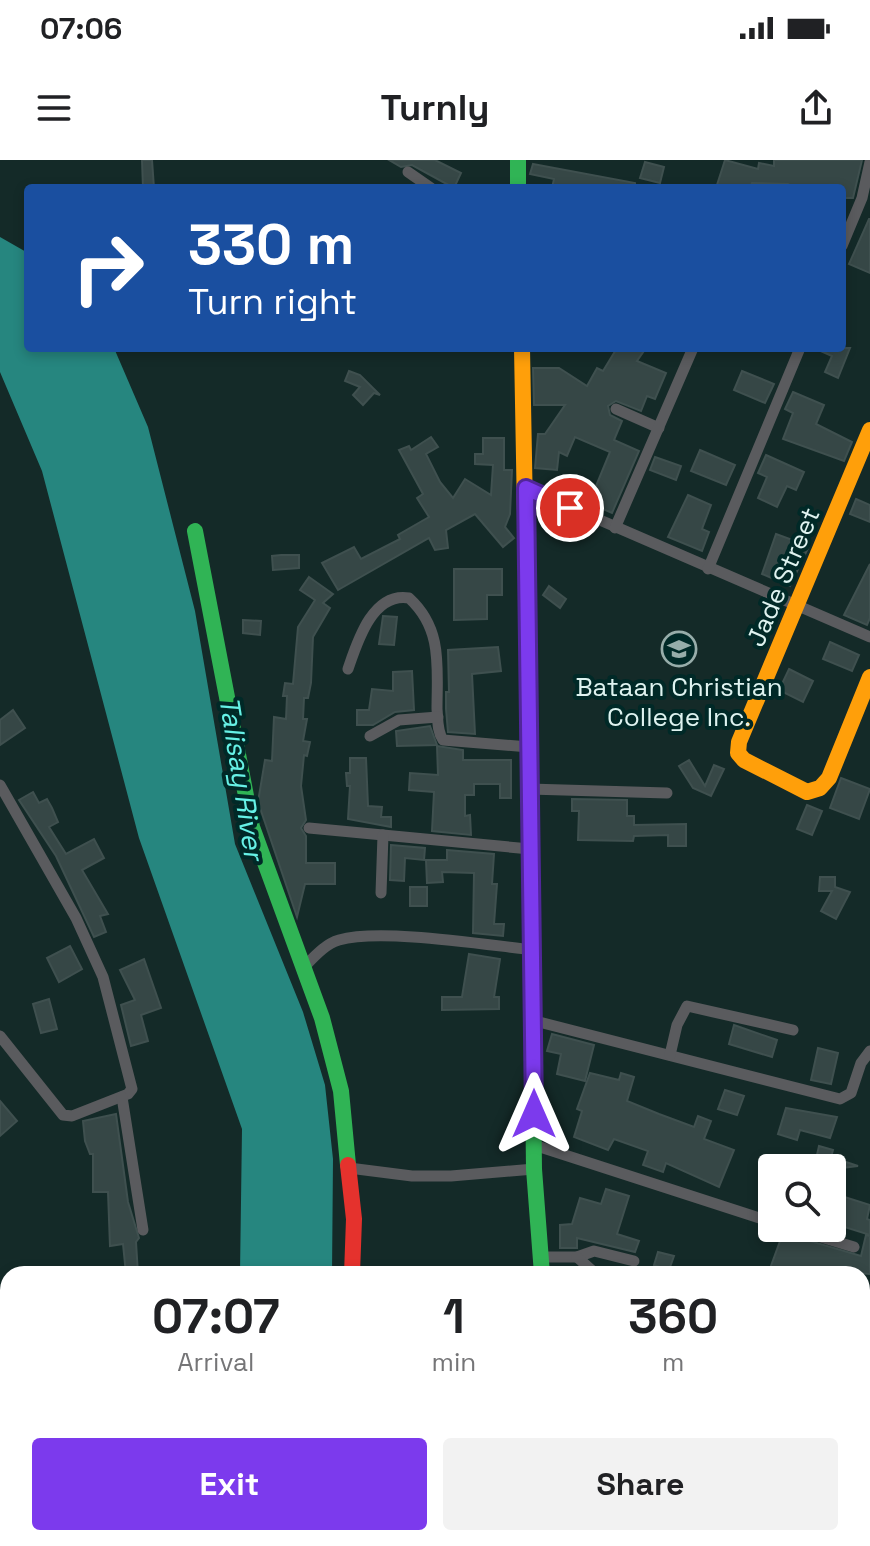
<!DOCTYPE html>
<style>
:root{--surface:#fff;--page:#f2f2f2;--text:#202124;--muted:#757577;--accent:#7c3aed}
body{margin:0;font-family:"Space Grotesk",sans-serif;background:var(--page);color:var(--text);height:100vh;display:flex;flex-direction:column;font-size:30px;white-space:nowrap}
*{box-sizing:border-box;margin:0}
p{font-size:26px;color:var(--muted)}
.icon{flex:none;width:44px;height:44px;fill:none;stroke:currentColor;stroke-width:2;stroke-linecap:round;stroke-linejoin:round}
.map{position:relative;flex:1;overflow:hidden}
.panel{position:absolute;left:0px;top:1106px;width:870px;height:280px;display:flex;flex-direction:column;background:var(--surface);border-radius:24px 24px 0 0;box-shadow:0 4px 12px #0003}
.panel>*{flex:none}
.top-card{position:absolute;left:24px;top:24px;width:822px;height:168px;border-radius:8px;box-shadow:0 4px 12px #0003;background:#1a4fa0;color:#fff;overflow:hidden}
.fabs{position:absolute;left:758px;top:994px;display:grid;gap:16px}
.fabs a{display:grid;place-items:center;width:88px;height:88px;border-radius:8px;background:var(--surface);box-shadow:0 4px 12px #0003;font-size:40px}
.pin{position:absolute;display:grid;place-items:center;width:68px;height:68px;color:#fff;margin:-34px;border:4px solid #fff;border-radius:50%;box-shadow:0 2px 8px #0007}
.me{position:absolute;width:88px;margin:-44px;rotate:0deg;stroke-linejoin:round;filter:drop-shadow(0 0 6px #0008)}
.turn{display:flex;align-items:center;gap:28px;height:168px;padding:0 32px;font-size:36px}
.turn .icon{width:104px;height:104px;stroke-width:2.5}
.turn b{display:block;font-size:56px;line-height:68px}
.eta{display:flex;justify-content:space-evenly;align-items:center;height:136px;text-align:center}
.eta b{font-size:48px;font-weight:700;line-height:56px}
.action{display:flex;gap:16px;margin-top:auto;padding:16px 32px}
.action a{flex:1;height:92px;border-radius:8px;background:var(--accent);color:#fff;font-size:32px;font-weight:700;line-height:92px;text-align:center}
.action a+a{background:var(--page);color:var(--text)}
.status{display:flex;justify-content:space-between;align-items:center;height:56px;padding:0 40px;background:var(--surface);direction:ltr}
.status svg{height:22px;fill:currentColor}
header{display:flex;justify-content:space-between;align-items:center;height:104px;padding:0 32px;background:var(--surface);font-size:36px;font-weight:700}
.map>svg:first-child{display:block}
.water{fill:#26867f}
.building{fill:#364746;stroke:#3f504f;stroke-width:2}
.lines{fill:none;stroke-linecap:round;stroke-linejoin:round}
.street{stroke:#5a5b5e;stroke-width:11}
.fast{stroke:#30b455;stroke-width:16}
.slow{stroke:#ff9f0a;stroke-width:16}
.jam{stroke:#e5322d;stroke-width:16}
.route-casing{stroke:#51269a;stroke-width:20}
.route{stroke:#7c3aed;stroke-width:14}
.labels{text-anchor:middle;stroke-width:8;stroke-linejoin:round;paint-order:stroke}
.street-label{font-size:26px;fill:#def3f0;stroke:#002927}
.poi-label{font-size:26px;fill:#def3f0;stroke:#002927}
.water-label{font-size:28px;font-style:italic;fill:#66f1e6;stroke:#002927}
</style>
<div class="status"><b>07:06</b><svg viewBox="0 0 49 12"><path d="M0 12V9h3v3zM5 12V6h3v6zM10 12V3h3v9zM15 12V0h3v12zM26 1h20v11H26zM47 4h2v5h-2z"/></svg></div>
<header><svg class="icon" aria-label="menu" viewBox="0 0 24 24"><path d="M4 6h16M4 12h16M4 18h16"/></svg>Turnly<svg class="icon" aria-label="share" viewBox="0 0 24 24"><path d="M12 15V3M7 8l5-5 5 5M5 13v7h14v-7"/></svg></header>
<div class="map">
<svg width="870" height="1386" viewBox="0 0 870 1386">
<rect width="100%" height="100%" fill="#142a28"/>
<g class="water">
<path d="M0 77 28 93V188H114L148 267 195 451 235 684 303 852 325 925 333 999 332 1114H240L242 969 139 678 42 311 0 212Z"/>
<path d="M146 1378H277L273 1386H140Z"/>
</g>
<g class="building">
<path d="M142 0H152L154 28H143Z"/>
<path d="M389 0H435L461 13 454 28 412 5 401 7Z"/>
<path d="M725 0 758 9 759 3 774 6V0H862L853 38H842V28H794L788 24 752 23 750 28H716Z"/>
<path d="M645 2 664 7 660 23 640 18Z"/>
<path d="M533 4 635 23V28H552L554 19 530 14Z"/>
<path d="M869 59H870V113L849 104Z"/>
<path d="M617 188H646L637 201 666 213 655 239 647 236 641 251 616 241 608 246 610 255 622 261 614 280 639 291 612 353 589 343 610 292 575 277 567 296 559 292 557 310 535 308 538 274H545L565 245H534L533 208H559L587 226 597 208 603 211Z"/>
<path d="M814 188H850L838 218 825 212 832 196Z"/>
<path d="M349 211 360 215 380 235 374 233 363 245 353 235 360 227 345 221Z"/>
<path d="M742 211 774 224 765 243 734 230Z"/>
<path d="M793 232 824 245 816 264 852 282 844 301 783 279 793 253 785 249Z"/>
<path d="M431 277 438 287 426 294 440 322 453 338 465 319 491 335 493 305 475 304V294H483V278H504V310H512L510 354 505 367 514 378 503 387 475 354 446 370 448 388 435 390 429 378 338 430 322 403 354 387 361 399 400 379 398 375 429 357 417 338 423 334 399 290 409 286 411 290Z"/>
<path d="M700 290 735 305 726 325 691 311Z"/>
<path d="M766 295 804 312 796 330 787 326 777 347 758 338 767 317 758 313Z"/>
<path d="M655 297 681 306 676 320 650 310Z"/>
<path d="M688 335 711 345 702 369 709 372 702 391 668 377Z"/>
<path d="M856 339 870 345V362L850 354Z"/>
<path d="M776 374 809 386 790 426 762 414Z"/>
<path d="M281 395H299V408L273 410 272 396Z"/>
<path d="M870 404V458L867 465 844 455Z"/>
<path d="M454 409H502V435H487V459L454 460Z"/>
<path d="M309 417 333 434 323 443 330 448 313 477 311 523 308 538H304L303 559H307L303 581 310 582 307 596 304 595 301 626 306 660 301 668 306 676V703H335V724H305L297 757 258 642 265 600 272 601 274 557 286 559 287 536H283L285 523 293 524 298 467 315 440 300 430Z"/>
<path d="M549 426 566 439 560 448 543 435Z"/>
<path d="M383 456 397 457 394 485 379 484Z"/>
<path d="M243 460 261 461 260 475 243 473Z"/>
<path d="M830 482 859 495 852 511 823 499Z"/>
<path d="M498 487 501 511 472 514 475 574 448 572 446 549V532H449L448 490Z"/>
<path d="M789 509 813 521 803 542 779 530Z"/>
<path d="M412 511 414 550 395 552 373 565H357V550H369L372 529 393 531V512Z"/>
<path d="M13 550 25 568 0 585V560Z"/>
<path d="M430 566 437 585 397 586 396 571Z"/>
<path d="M437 586 463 590V600H511V638H500V624H474V635H465V656L470 655 471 675 432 671 434 632 409 630 410 613 438 615Z"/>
<path d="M350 598H366L368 646 382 647 381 657H391V667L348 659 350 626H347L346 613H350Z"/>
<path d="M689 600 705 626 714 605 724 609 711 636 693 628 679 606Z"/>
<path d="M841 618 870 629 859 659 830 648Z"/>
<path d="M33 632 39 643 47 639 52 648 58 662 49 667 66 694 94 679 104 698 82 710 108 754 100 756 106 772 94 777 56 696 19 640Z"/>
<path d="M572 639 627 640V656H634V665L686 664V686H668V675L634 676 633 681 578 680 579 651H572Z"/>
<path d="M807 645 822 651 812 675 797 669Z"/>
<path d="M391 685 425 688 424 700 405 698 404 721 390 720Z"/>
<path d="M447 690 494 694 492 724H497L494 764H504L503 776 473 773 474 713 442 712 443 722 427 723 426 700H447Z"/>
<path d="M820 717H835V727L850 732 836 759 821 751 832 731H819Z"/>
<rect x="410" y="727" width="17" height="19"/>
<path d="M70 786 82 809 59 822 47 798Z"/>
<path d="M469 794 500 799 494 837H499V849L442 850V837H462Z"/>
<path d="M144 799 161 848 141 855 148 881 131 886 121 845 135 840 120 810Z"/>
<path d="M49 839 57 869 41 873 33 844Z"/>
<path d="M734 865 777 880 772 897 729 884Z"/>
<path d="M552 874 594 885 585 921 557 914 561 894 547 891Z"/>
<path d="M818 888 838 893 831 924 811 920Z"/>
<path d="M590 913 619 920 621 913 634 917 627 941 659 954 694 967 698 956 711 961 704 979 734 990 719 1027 666 1003 663 1012 643 1005 648 991 614 979 608 990 574 977 582 951 577 949Z"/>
<path d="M725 930 744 936 737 955 718 949Z"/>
<path d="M0 941 17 961 0 976Z"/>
<path d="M786 948 837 957 830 978 800 970 797 980 778 974Z"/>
<path d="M116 954 128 1042 139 1078 136 1082 138 1114H126L123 1084 110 1086 108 1032H93V994H90L85 981 83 961Z"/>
<path d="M819 986 833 990 831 997 858 1006 842 1008 834 1034 832 1008H814Z"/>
<path d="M606 1029 629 1036 617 1074 639 1081 635 1092 577 1078V1088H560V1065L572 1064 580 1038 601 1044Z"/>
<path d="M832 1033 870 1045 867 1059 870 1060V1075L832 1063Z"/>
<path d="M783 1073 861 1096 866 1075 870 1076V1114L822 1110V1114H768Z"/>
<path d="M658 1092 674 1096 669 1110 654 1105Z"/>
</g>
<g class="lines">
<g class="street">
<path d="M408 12 431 28"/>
<path d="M842 86 862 38 870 2"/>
<path d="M616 249 659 268"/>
<path d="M526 328 870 477"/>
<path d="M615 368 693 188"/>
<path d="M708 409 800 188"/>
<path d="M348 509C357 483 372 432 409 438 443 469 437 507 437 549 438 560 437 571 443 580L529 587"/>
<path d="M370 576 399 560 438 557"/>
<path d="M0 625 76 758 103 817 132 929 128 934 72 956 63 955 0 876"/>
<path d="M529 629 667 633"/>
<path d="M309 668 530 689"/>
<path d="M381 733 383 675"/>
<path d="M304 807C314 797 325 784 339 780 381 768 486 785 534 790"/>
<path d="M535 861 840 939 851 933 861 903 870 891"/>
<path d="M670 895 677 865 687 846 793 870"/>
<path d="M122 937 143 1070"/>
<path d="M534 985 772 1062"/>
<path d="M349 1008 412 1016H451L534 1009"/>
<path d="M791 1068 854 1087"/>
<path d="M541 1097H577L594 1091 634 1101"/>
<path d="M577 1097 596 1114"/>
<path d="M0 1199V1213"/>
<path d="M0 1297 8 1295"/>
<path d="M299 1378 308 1386"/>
</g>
<g class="fast">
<path d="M518 0V28"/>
<path d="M195 371 252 667 322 858 341 931 348 1005"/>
<path d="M529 572 534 1009 542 1114"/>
</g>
<g class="slow">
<path d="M522 188 529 572"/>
<path d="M870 270 739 582 738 593 744 600 807 632 820 628 829 618 870 517"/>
<path d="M551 1378V1386"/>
</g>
<path class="jam" d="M348 1005 354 1059 352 1114"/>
</g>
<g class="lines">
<g class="route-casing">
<path id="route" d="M534 954 526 328 570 348"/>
</g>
<use href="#route" class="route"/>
</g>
<defs>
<g id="school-ring" transform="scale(1.8)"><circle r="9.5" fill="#002927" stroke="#97adaa" stroke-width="1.5"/><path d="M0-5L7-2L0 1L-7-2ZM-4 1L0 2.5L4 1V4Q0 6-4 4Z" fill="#97adaa"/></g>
</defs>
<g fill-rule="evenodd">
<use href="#school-ring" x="679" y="489"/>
</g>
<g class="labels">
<g class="street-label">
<text transform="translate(783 417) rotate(-67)" y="9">Jade Street</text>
</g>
<g class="poi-label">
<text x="679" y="536">Bataan Christian<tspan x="679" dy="30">College Inc.</tspan></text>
</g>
<g class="water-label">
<text transform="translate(242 618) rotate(81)" y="10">Talisay River</text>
</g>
</g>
</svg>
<div class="fabs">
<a><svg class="icon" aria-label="search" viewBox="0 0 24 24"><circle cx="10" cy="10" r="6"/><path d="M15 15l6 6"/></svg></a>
</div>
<div class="pin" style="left:570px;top:348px;background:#d93025"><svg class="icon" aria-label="arrive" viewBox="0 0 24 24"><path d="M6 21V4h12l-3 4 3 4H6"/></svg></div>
<svg class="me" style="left:534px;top:954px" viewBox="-20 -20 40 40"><path d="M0-17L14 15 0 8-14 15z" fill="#7c3aed" stroke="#fff" stroke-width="4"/></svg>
<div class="top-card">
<div class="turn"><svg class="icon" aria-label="right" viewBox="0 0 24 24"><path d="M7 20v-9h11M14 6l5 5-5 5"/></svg><div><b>330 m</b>Turn right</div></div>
</div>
<section class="panel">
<div class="eta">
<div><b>07:07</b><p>Arrival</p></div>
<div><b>1</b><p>min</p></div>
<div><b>360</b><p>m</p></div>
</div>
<div class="action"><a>Exit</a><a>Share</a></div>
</section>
</div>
